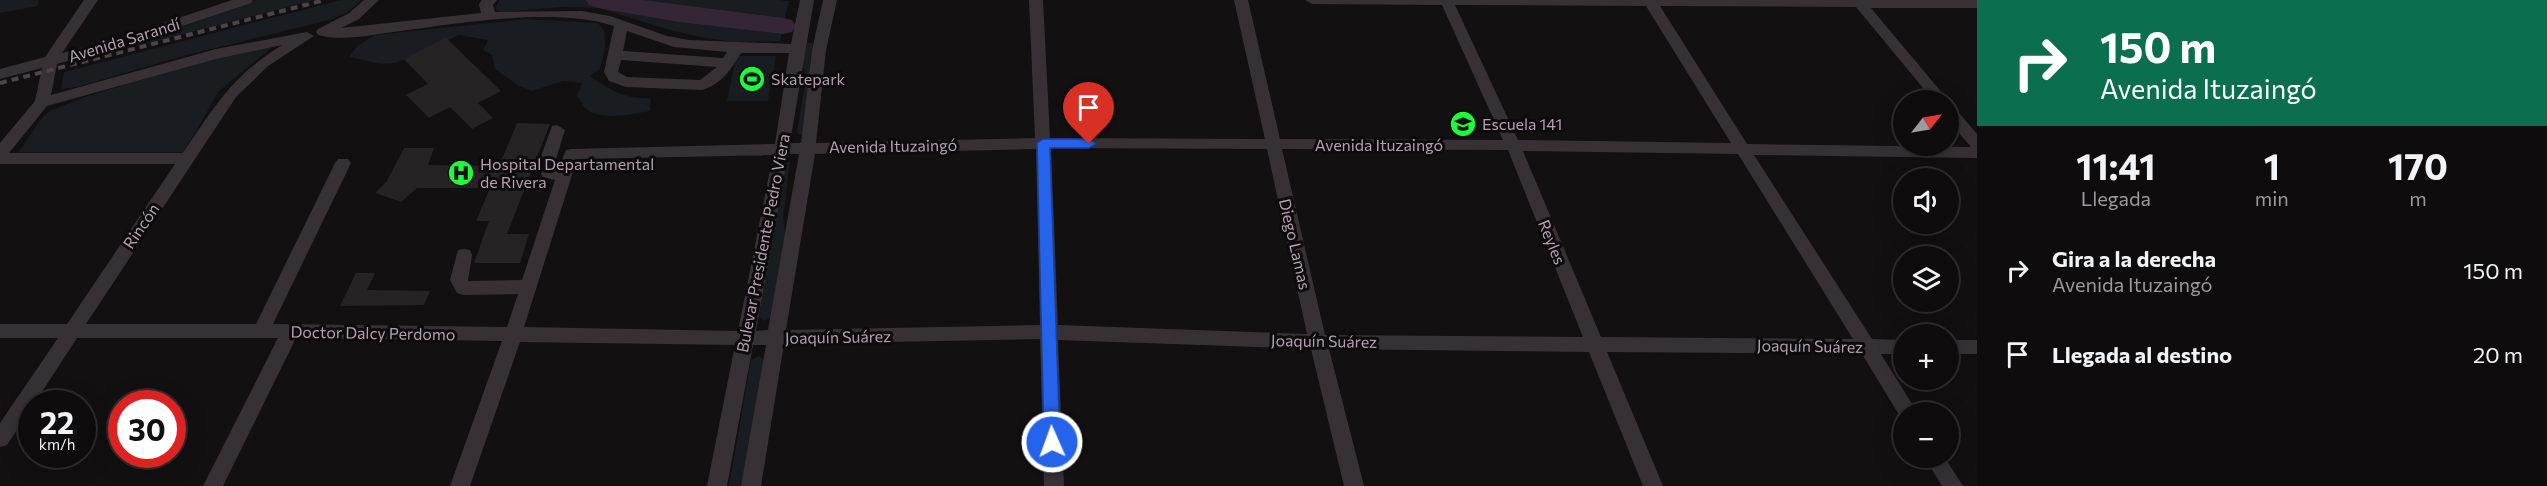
<!DOCTYPE html>
<html lang="es">
<meta charset="utf-8">
<style>
:root{--surface:#0e0c0d;--page:#1c1a1b;--text:#f1f3f6;--muted:#9b9b9d;--line:#2e2c2e}
body{margin:0;font-family:Commissioner,sans-serif;background:var(--page);color:var(--text);height:100vh;display:flex;flex-direction:column;font-size:22px;white-space:nowrap}
*{box-sizing:border-box;margin:0}
p{font-size:20px;color:var(--muted)}
.icon{flex:none;width:33px;height:33px;fill:none;stroke:currentColor;stroke-width:2;stroke-linecap:round;stroke-linejoin:round}
.map{position:relative;flex:1;overflow:hidden}
.panel{display:flex;flex-direction:column;background:var(--surface);width:570px}
.panel>*{flex:none}
.hud{background:#0b6e4f;color:#fff;overflow:hidden}
.needle{width:39px;rotate:59deg}
.buttons{position:absolute;left:1893px;top:90px;display:grid;gap:12px}
.buttons a{display:grid;place-items:center;width:66px;height:66px;border-radius:50%;background:var(--surface);box-shadow:0 6px 24px #0002,0 0 0 2px var(--line);font-size:30px}
.speed{position:absolute;left:18px;top:390px;display:flex;gap:12px;font-size:30px;font-weight:700;text-align:center}
.speed>*{display:grid;place-content:center;width:78px;height:78px;border-radius:50%;background:var(--surface);box-shadow:0 6px 24px #0002,0 0 0 2px var(--line);line-height:1}
.speed small{font-size:15px;font-weight:400}
.speed .limit{border:9px solid #d22;background:#fff;color:#111}
.pin{position:absolute;display:grid;place-items:center;width:51px;height:51px;color:#fff;margin:-62px -26px;border-radius:50% 50% 50% 0;rotate:-45deg;box-shadow:0 0 6px #0007}
.pin .icon{rotate:45deg}
.me{position:absolute;width:66px;margin:-33px;rotate:358deg;stroke-linejoin:round;filter:drop-shadow(0 0 4px #0008)}
.turn{display:flex;align-items:center;gap:21px;height:126px;padding:0 24px;font-size:27px}
.turn .icon{width:78px;height:78px;stroke-width:2.5}
.turn b{display:block;font-size:42px;line-height:51px}
.eta{display:flex;justify-content:space-evenly;align-items:center;height:102px;text-align:center}
.eta b{font-size:36px;font-weight:700;line-height:42px}
ul{padding:0;list-style:none}
li{display:flex;align-items:center;gap:18px;height:84px;padding:0 24px}
li div{flex:1}
li b{display:block;font-size:22px}
li em{font-style:normal}
main{display:flex;flex:1;min-height:0}
.map>svg:first-child{display:block}
.green{fill:#191c20}
.lines{fill:none;stroke-linecap:round;stroke-linejoin:round}
.river{fill:#352636;fill-rule:evenodd}
.building{fill:#262325}
.minor{fill:#373135;fill-rule:evenodd}
.rail{stroke:#4c444a;stroke-width:4;stroke-dasharray:7 5;stroke-linecap:butt}
.route{fill:#2563eb;stroke:#184099;stroke-width:1.5}
.labels{text-anchor:middle;stroke-width:6;stroke-linejoin:round;paint-order:stroke}
.street-label{font-size:16px;fill:#b4a0b1;stroke:#0d0b0c}
.poi-label{font-size:16px;fill:#b4a0b1;stroke:#0d0b0c;text-anchor:start}
</style>
<main>
<div class="map">
<svg width="1977" height="486" viewBox="0 0 1977 486">
<rect width="100%" height="100%" fill="#121011"/>
<g class="green">
<path d="M0 0H39L38 6 0 13Z"/>
<path d="M257 0H315L67 64 165 33Z"/>
<path d="M341 0H361L348 12 333 19 187 55 77 87 61 89 64 72Z"/>
<path d="M499 0H778L789 1 780 41 736 42 706 38 673 31 598 8 563 7 502 12 495 9Z"/>
<path d="M526 19 598 23 604 30 605 47 600 69 590 76C610 90 626 100 651 98L650 111C632 114 601 122 585 108 582 105 580 99 577 96L582 83 563 81 532 91 519 86 495 69 492 55 483 50 488 40 459 35 396 63 381 64 349 57 357 46 375 35Z"/>
<path d="M806 43H813L810 62 813 76 802 134 800 135 797 132 806 77 803 66Z"/>
<path d="M275 45 219 91 184 152H19L38 123 49 111 85 97 218 56Z"/>
<path d="M736 56H776L768 101H727Z"/>
<path d="M790 161 783 217 786 240 773 316 764 321 759 316 783 172 785 163Z"/>
<path d="M759 356 765 361 743 486H729L751 360Z"/>
</g>
<g class="lines">
<path class="river" d="M586 0H643L783 18 792 20 796 26 792 32 783 34 679 22 598 8 589 5Z"/>
</g>
<g class="building">
<path d="M446 38 501 91 478 103 493 118 472 129 450 107 429 118 406 95 428 84 404 59Z"/>
<path d="M517 123 550 124 507 234H529L520 263H474L489 221H476L490 188H417L401 202 375 193 387 181 404 148H434L428 165 499 166Z"/>
<path d="M356 273H375L367 290 430 291 424 305 340 306Z"/>
</g>
<g class="lines">
<g class="minor">
<path d="M84 0H98L62 53 119 38 232 0H253L251 3 129 44 57 64 51 95 216 49 307 32 314 36 268 66 236 97 86 324H256L335 163 338 159H348L351 163 273 324 507 327 518 294 463 295 457 293 450 280 458 250 464 249 470 250 472 255 468 281 522 280 555 180 542 177 539 162 552 126 557 125 565 130 555 162V169L558 170 566 150 571 149 775 144 789 53H741C731 69 722 84 702 90L626 87 609 81 604 72 614 26C555 7 462 23 400 31 374 34 344 42 318 35L316 32 318 29 349 13 364 0H379L359 19 341 28 481 13 479 4 482 0H497L493 5 495 12 582 11 610 16 667 36 689 40 791 44 800 0H814L790 143H801L812 50 823 0H837L826 50 816 143 1035 138 1029 0H1043L1050 138 1265 139 1234 0H1248L1280 139 1503 140 1442 5 1312 4 1305 0H1977V8H1871L1948 100H1933L1856 7 1660 6 1747 144 1971 147 1948 120V105L1953 106 1977 134V158L1754 155 1872 339 1904 340V354H1881L1917 412H1904V418H1901L1862 354 1607 352 1663 486H1643L1589 352 1329 349 1364 486H1344L1311 349 1058 340 1064 486H1044L1040 339 784 344 761 486H741L766 345H753L727 486H707L735 345 520 342 470 486H450L502 341 296 338 223 486H203L278 338H77L34 404H32V407L7 445 0 447V423L58 338H0V324H67L175 164H0V143L35 101 42 68 0 79V69L45 57ZM1455 5 1646 6 1731 143 1518 140ZM627 31 674 47 727 52 723 58 623 51ZM282 45C232 76 215 106 183 153H9L47 106 216 59ZM621 60 717 67 700 80 627 77 618 72ZM1051 148 1267 149 1307 334 1058 325ZM1036 149 1040 325 786 330 815 154ZM1282 149 1508 150 1583 337 1325 335ZM1523 151 1738 154 1853 339 1601 337ZM788 154H799L768 330 756 331ZM773 155 738 331 524 327 577 159Z"/>
<rect x="1948" y="340" width="29" height="14"/>
<path d="M1925 458H1945L1963 486H1942Z"/>
</g>
<path class="rail" d="M0 83 325 0"/>
</g>
<path class="route" d="M1043 139H1089L1096 144 1089 148H1050L1060 442 1058 447 1052 449 1047 447 1044 442 1037 143Z"/>
<defs>
<g id="stadium-disc" transform="scale(1.35)"><circle r="9.5" fill="#1bff3b" stroke="#0d0b0c"/><path d="M0-5a6.5 5 0 1 0 0 10a6.5 5 0 1 0 0-10ZM-3.5-1.8h7v3.6h-7Z" fill="#111"/></g>
<g id="school-disc" transform="scale(1.35)"><circle r="9.5" fill="#1bff3b" stroke="#0d0b0c"/><path d="M0-5L7-2L0 1L-7-2ZM-4 1L0 2.5L4 1V4Q0 6-4 4Z" fill="#111"/></g>
<g id="hospital-disc" transform="scale(1.35)"><circle r="9.5" fill="#1bff3b" stroke="#0d0b0c"/><path d="M-5-5h3v3.5h4V-5h3V5h-3V1.5h-4V5h-3Z" fill="#111"/></g>
</defs>
<g fill-rule="evenodd">
<use href="#stadium-disc" x="752" y="79"/>
<use href="#school-disc" x="1463" y="124"/>
<use href="#hospital-disc" x="461" y="173"/>
</g>
<g class="labels">
<g class="street-label">
<text transform="translate(124 40) rotate(-17)" y="6">Avenida Sarandí</text>
<text x="1379" y="151">Avenida Ituzaingó</text>
<text transform="translate(893 146) rotate(-1)" y="6">Avenida Ituzaingó</text>
<text transform="translate(141 226) rotate(-56)" y="6">Rincón</text>
<text transform="translate(1552 242) rotate(68)" y="6">Reyles</text>
<text transform="translate(763 243) rotate(-79)" y="6">Bulevar Presidente Pedro Viera</text>
<text transform="translate(1295 244) rotate(77)" y="6">Diego Lamas</text>
<text transform="translate(373 333) rotate(1)" y="6">Doctor Dalcy Perdomo</text>
<text transform="translate(838 337) rotate(-1)" y="6">Joaquín Suárez</text>
<text transform="translate(1324 341) rotate(1)" y="6">Joaquín Suárez</text>
<text transform="translate(1810 346) rotate(1)" y="6">Joaquín Suárez</text>
</g>
<g class="poi-label">
<text x="771" y="85">Skatepark</text>
<text x="1482" y="130">Escuela 141</text>
<text x="480" y="170">Hospital Departamental<tspan x="480" dy="18">de Rivera</tspan></text>
</g>
</g>
</svg>
<div class="buttons">
<a><svg class="needle" viewBox="-14 -14 28 28"><path d="M0-13l5 13h-10z" fill="#e53935"/><path d="M0 13l5-13h-10z" fill="#9b9b9d"/></svg></a>
<a><svg class="icon" aria-label="sound" viewBox="0 0 24 24"><path d="M4 9h4l5-4v14l-5-4H4zM17 9q2 3 0 6"/></svg></a>
<a><svg class="icon" aria-label="layers" viewBox="0 0 24 24"><path d="M12 4l9 5-9 5-9-5zM3 14l9 5 9-5"/></svg></a>
<a>+</a>
<a>−</a>
</div>
<div class="speed"><div>22<small>km/h</small></div><div class="limit">30</div></div>
<div class="pin" style="left:1089px;top:144px;background:#d93025"><svg class="icon" aria-label="arrive" viewBox="0 0 24 24"><path d="M6 21V4h12l-3 4 3 4H6"/></svg></div>
<svg class="me" style="left:1052px;top:442px" viewBox="-20 -20 40 40"><circle r="17" fill="#2563eb" stroke="#fff" stroke-width="3"/><path d="M0-11L8 9 0 5-8 9z" fill="#fff"/></svg>
</div>
<section class="panel">
<div class="hud">
<div class="turn"><svg class="icon" aria-label="right" viewBox="0 0 24 24"><path d="M7 20v-9h11M14 6l5 5-5 5"/></svg><div><b>150 m</b>Avenida Ituzaingó</div></div>
</div>
<div class="eta">
<div><b>11:41</b><p>Llegada</p></div>
<div><b>1</b><p>min</p></div>
<div><b>170</b><p>m</p></div>
</div>
<ul>
<li><svg class="icon" aria-label="right" viewBox="0 0 24 24"><path d="M7 20v-9h11M14 6l5 5-5 5"/></svg><div><b>Gira a la derecha</b><p>Avenida Ituzaingó</p></div><em>150 m</em></li>
<li><svg class="icon" aria-label="arrive" viewBox="0 0 24 24"><path d="M6 21V4h12l-3 4 3 4H6"/></svg><div><b>Llegada al destino</b></div><em>20 m</em></li>
</ul>
</section>
</main>
